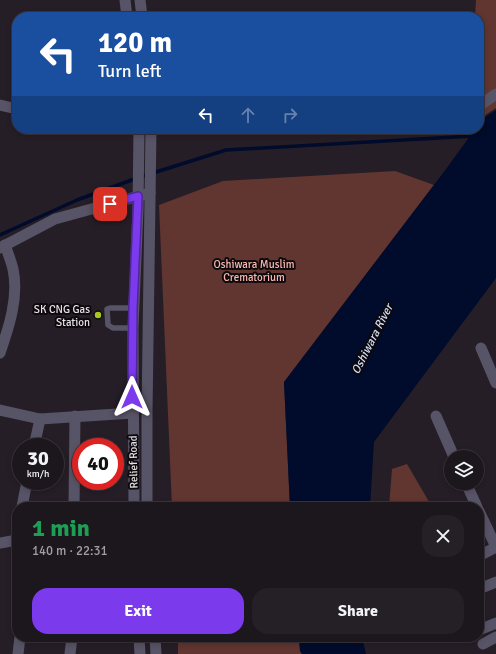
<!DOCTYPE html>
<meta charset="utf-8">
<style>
:root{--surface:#1c161d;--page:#251f26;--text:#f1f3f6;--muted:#a09fa4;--line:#3a353b;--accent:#7c3aed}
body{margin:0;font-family:Signika,sans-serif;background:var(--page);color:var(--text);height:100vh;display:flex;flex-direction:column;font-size:15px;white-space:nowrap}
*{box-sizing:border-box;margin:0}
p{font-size:13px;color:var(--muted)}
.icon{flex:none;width:22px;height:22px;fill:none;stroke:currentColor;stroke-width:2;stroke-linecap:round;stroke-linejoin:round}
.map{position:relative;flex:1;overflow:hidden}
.drawer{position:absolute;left:12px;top:502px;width:472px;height:140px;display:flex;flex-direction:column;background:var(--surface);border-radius:16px;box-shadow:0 2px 6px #0003,0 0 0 1px var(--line)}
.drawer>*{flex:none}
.banner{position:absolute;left:12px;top:12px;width:472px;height:122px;border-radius:16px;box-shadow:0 2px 6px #0003,0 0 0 1px var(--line);background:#1a4fa0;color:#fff;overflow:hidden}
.fabs{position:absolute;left:444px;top:450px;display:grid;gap:8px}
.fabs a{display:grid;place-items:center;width:40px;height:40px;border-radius:50%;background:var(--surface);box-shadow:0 2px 6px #0003,0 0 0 1px var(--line);font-size:20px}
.speed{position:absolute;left:12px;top:438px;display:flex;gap:8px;font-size:20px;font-weight:700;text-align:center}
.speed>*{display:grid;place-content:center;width:52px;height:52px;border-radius:50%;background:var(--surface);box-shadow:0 2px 6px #0003,0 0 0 1px var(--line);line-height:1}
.speed small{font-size:10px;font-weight:400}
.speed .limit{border:6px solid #d22;background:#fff;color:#111}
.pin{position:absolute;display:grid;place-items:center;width:34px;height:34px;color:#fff;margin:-17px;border-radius:8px;box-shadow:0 2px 6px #0006}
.me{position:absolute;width:44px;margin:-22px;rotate:0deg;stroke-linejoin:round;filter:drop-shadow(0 0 3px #0008)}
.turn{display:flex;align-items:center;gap:14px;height:84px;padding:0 20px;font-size:18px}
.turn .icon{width:52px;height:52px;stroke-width:2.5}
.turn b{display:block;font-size:28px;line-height:34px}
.lanes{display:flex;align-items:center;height:38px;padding:0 20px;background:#0003;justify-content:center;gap:20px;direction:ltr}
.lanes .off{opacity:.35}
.round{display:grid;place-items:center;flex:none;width:42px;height:42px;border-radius:16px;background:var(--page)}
.overview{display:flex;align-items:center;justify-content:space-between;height:68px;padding:0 20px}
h1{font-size:24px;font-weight:700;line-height:30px;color:#1e9e55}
.action{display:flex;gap:8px;margin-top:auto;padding:8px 20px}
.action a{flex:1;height:46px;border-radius:16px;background:var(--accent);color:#fff;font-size:16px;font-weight:700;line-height:46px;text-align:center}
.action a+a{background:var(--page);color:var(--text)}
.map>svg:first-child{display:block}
.green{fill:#613530}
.water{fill:#010b2b}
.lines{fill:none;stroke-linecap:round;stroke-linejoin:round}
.stream{stroke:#010b2b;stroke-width:3.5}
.service{stroke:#585467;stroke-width:5.5}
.minor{stroke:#585467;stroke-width:11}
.tertiary{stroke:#585467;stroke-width:11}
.route-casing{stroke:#51269a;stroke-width:10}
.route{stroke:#7c3aed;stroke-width:7}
.poi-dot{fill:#a6c821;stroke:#0d090d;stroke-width:1.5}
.labels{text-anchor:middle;stroke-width:4;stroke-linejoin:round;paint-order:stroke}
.park-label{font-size:11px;fill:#fab8af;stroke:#0d090d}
.poi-label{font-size:11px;fill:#e6e1e6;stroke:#0d090d;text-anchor:end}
.street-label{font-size:11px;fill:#e6e1e6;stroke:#0d090d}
.water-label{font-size:12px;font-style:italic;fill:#d0dff9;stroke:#0d090d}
</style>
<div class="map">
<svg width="496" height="654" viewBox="0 0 496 654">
<rect width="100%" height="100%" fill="#261e27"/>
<g class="green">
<path d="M476 0H496V108L479 119V17H475Z"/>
<path d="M395 171 434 185 284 382 290 507H172L159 205 223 181Z"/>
<path d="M407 464 432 507H389L392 469Z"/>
<path d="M178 637H299L300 651 302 654H178Z"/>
</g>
<g class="water">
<path d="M496 110V278L374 442 370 507H290L284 382 446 169 470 136 472 129H479V121Z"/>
<path d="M299 637H362L366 654H302L300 651Z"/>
</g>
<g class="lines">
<path class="stream" d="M0 235 77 200 137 178 226 150 473 136"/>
<path class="service" d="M133 328H113L108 325 107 309 110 308H133"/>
<g class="minor">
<path d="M0 105 17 109"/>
<path d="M479 106 496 94"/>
<path d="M0 248 55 219 150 193"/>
<path d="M481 348 496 383"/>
<path d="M0 353C9 327 19 297 13 269 11 261 8 253 5 245"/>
<path d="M0 410 40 419 133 413"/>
<path d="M436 416 454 457"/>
<path d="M34 447 40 419"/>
<path d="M466 483 477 507"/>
<path d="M22 507 27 481"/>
<path d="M74 507 75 416"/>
<path d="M479 511 496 547"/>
<path d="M0 543 17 540"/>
<path d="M479 556 496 547"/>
<path d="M479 589 496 582"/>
<path d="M479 630 496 623"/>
<path d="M483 644 496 637"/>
<path d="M18 654 20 637"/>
<path d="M70 654 72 637"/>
</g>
<g class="tertiary">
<path d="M125 0 127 17"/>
<path d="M140 0 142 17"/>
<path d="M134 507 133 328 138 209 139 129"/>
<path d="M147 507V412L151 129"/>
<path d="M139 637 140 654"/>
<path d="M155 637 156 654"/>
</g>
</g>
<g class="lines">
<g class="route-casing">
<path id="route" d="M110 204 138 196 133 308 132 397"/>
</g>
<use href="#route" class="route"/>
</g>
<circle class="poi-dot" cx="98" cy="315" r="4"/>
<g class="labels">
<g class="park-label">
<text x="254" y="268">Oshiwara Muslim<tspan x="254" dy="13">Crematorium</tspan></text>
</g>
<g class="poi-label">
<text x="90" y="313">SK CNG Gas<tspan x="90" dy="13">Station</tspan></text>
</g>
<g class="street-label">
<text transform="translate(133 462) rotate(-91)" y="4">Relief Road</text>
</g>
<g class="water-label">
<text transform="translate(372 339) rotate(-63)" y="4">Oshiwara River</text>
</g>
</g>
</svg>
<div class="fabs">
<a><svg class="icon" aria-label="layers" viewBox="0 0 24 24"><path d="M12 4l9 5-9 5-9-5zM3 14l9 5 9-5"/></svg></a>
</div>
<div class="speed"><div>30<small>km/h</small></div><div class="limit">40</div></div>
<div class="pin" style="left:110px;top:204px;background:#d93025"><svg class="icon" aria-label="arrive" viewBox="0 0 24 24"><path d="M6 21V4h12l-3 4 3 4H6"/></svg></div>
<svg class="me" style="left:132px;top:397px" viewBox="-20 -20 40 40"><path d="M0-17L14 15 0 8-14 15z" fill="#7c3aed" stroke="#fff" stroke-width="4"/></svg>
<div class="banner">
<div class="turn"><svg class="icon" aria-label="left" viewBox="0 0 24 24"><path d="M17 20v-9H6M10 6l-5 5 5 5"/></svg><div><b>120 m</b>Turn left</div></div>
<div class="lanes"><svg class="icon" aria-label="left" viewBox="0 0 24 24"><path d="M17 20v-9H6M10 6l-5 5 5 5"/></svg><svg class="icon off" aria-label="ahead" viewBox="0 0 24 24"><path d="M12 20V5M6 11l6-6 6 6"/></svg><svg class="icon off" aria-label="right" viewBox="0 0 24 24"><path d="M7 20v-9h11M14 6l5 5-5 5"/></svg></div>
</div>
<section class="drawer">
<div class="overview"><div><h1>1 min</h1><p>140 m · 22:31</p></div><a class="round"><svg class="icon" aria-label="close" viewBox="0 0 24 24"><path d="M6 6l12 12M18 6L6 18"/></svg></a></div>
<div class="action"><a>Exit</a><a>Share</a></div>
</section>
</div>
